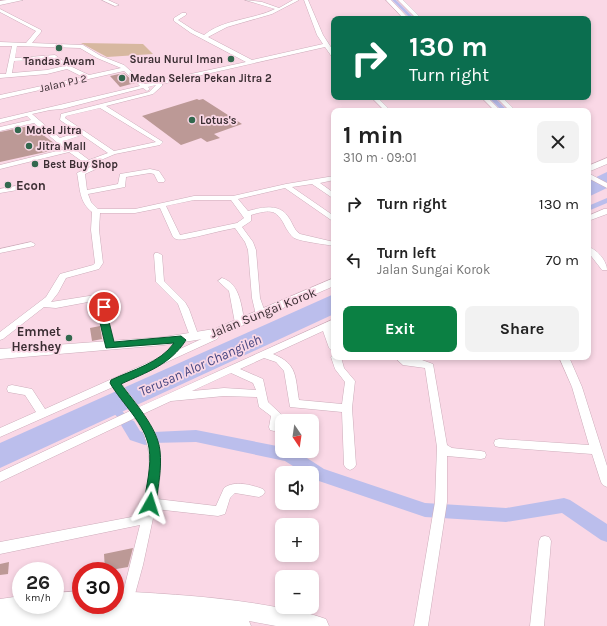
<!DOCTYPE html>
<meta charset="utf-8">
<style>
:root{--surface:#fff;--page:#f2f2f2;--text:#222;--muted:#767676;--accent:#0b8043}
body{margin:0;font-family:Karla,sans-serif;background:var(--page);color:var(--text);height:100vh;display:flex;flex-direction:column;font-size:15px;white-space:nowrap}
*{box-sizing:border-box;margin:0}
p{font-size:13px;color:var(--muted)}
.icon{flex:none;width:22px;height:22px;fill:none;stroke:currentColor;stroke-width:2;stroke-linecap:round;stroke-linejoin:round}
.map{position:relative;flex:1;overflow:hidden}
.panel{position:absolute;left:331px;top:108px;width:260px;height:252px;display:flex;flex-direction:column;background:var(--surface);border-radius:8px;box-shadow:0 2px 6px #0003}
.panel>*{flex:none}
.top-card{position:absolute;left:331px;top:16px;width:260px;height:84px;border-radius:8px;box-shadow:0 2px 6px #0003;background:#0b6e4f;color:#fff;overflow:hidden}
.needle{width:26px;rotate:167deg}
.buttons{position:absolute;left:275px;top:414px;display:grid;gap:8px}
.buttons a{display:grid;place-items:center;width:44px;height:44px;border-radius:8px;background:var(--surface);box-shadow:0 2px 6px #0003;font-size:20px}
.speed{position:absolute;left:12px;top:562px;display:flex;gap:8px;font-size:20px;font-weight:700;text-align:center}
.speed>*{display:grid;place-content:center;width:52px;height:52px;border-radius:50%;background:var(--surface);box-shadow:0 2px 6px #0003;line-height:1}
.speed small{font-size:10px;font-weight:400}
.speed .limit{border:6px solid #d22;background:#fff;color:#111}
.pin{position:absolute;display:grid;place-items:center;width:34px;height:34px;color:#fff;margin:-17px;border:2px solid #fff;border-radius:50%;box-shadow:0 1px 4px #0007}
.me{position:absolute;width:44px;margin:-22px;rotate:6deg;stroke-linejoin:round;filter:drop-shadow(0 0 3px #0008)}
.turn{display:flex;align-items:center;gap:14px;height:84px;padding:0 12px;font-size:18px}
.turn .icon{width:52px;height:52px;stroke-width:2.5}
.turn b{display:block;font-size:28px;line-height:34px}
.round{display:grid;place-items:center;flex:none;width:42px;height:42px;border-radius:8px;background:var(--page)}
.head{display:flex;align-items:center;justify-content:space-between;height:68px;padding:0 12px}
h1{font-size:24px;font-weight:700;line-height:30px}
.cta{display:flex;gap:8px;margin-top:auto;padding:8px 12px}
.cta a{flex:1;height:46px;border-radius:8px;background:var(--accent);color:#fff;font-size:16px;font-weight:700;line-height:46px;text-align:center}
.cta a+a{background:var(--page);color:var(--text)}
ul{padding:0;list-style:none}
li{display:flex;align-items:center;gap:12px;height:56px;padding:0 12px}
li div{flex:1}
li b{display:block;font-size:15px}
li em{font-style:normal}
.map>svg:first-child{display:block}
.green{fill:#d7b8a0}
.water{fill:#bbbeec}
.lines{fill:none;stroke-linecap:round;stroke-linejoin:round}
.canal{fill:#bbbeec;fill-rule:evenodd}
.river{fill:#bbbeec;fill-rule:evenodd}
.building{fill:#bc9996}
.minor-casing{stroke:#cdacba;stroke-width:1}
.major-casing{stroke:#cdacba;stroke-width:1}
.highway-casing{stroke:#cdacba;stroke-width:1}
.minor{fill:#fff;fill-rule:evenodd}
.major{fill:#fff;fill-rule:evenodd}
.highway{fill:#fff;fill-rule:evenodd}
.route{fill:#0b8043;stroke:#07532c}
.poi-dot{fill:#32684e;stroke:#fad8e6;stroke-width:1.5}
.labels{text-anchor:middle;stroke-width:3.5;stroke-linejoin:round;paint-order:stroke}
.far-poi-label{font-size:11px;font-weight:bold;fill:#3b2e33;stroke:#fad8e6;text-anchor:start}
.far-street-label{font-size:11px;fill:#3b2e33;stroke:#fad8e6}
.poi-label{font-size:13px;font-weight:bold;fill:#3b2e33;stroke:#fad8e6;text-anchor:start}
.street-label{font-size:13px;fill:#3b2e33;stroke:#fad8e6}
.water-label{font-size:14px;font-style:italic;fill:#484882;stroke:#fad8e6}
</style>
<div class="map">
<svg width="607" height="626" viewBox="0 0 607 626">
<rect width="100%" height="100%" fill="#fad8e6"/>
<path class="green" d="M81 43 143 44 153 54 107 57Z"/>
<g class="water">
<path d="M607 172V188L588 197V181Z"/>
<path d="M334 294V314L0 468V443Z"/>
</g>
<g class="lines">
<g class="canal">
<path d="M392 0H396L415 19H411Z"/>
<path d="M488 97H494L508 111H502Z"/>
<path d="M607 198V203L588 211V206Z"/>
<path d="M112 402 115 403 132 422 134 425 132 428 129 429 126 428 109 407 107 405 109 403Z"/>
</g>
<path class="river" d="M129 419 134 421 140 431 148 434 154 432 196 430 282 447V451H296L324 469 425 503 506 508 564 498 570 500 607 524V542L601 540 562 513 506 522 425 517 313 479 312 473H304L285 461 196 442 151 443 145 445 130 440 121 425 124 421Z"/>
</g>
<g class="building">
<path d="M124 73 135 83 120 87 110 76Z"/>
<path d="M197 99 199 100 203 99 242 124 214 134 220 138 207 142 201 138 181 145 142 116Z"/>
<path d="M34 125 43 135 58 146 59 149 0 162V132Z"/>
<path d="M100 326 102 339 92 341 90 328Z"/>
<path d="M133 548 128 567 105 571 104 554Z"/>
<path d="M9 562 8 574 0 575V564Z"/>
</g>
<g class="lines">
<g class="minor-casing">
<g id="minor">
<path d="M102 0H108L119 5 115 6Z"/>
<path d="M245 0 262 2 279 8 293 0H299L272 14 227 27 208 37 252 60 323 44 317 35 304 0H308L323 35 334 52V58L332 57 325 47 162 84V86L153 94 106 106 163 142 160 145 115 154 94 163 97 168 96 169 85 174 87 190 118 184 120 174 150 169 159 171 165 180 164 182H158L154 174 150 173 126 177 125 187 88 194 91 202 98 209H135L194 196H233L286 184 334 176V180L320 183 334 193V199L312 184 292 187 334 216V222L285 188 238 199 248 211C263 207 280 203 289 218 293 224 294 230 300 234L334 242V246C324 244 303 242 294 238 291 236 288 231 286 228 277 209 271 209 251 215V221L242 227 253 242 256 250 260 298 266 315 261 318 256 315 252 298 248 250 245 242 235 228C218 231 202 236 185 239 180 240 176 240 173 237L160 208 135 213H100L99 230 103 263 99 269 66 278 58 293 51 302 108 293 111 294 114 304 106 310 115 345 113 347H107L105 345 98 310 99 306 105 303 104 299 56 308 44 307 3 339 0 340V332L46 297 60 274 93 265 95 263 91 230 92 212C79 202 80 188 77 173L90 167 69 152 0 169V165L65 149 34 123 0 131V127L31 120 27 116 0 123V119L140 86 124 71 0 99V95L83 77 67 69 47 74 0 78V74H6L12 46H0V42L26 43 36 31 0 12V9L41 30V32L32 43 83 45 101 56 124 65 145 84 246 62 191 33 174 21V18L182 13H186V15L178 20 195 31 204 35C223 19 253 20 275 9ZM17 46 80 48 97 58 121 68 89 75 70 66 55 55 15 58ZM54 59 64 66 47 70 12 73 14 61ZM156 85 149 92 61 114 60 120 78 132 60 138 32 114 50 110 62 109 143 88 147 91 150 89 148 87ZM100 108 156 142 114 151 65 118 66 116ZM82 135 108 153 89 160 64 141ZM194 200H231L244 218 237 223 180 235 166 206Z"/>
<path d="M386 0H391L409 19H404Z"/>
<path d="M398 0H403L422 19H417Z"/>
<path d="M371 97H377L391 111H385Z"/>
<path d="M481 97H487L501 111H495Z"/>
<path d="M496 97H502L516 111H510Z"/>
<path d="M588 173 607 183V188L588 178Z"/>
<path d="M26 184 30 186 29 188 0 193V189Z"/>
<path d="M604 209H607V214L588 221V216Z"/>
<path d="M31 242 35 244 34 246 0 253V249Z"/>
<path d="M588 247C597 249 607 261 607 270H602L588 252Z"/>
<path d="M155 253H158L162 255 164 281 185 302 189 309 199 337 197 339H191L178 304 156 282 154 255Z"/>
<path d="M222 278C241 284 241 307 245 323L243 325H237L235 323 229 291 218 281Z"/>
<path d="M334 319V326L331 327 334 335V351L331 350 329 348 323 331 273 354C298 364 295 377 299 400L342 404 345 382 335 369 331 357 334 354V357H341L344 368 355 381 352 408 356 465 354 468 350 470 346 468 344 465 342 412 290 407 284 371 276 362 264 358 240 369 263 379 268 402 282 415 278 430 274 431 270 430 269 427 271 416 259 407 257 397 224 396 171 401 143 414C148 422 155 430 157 439 163 457 160 480 157 499L216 506 224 488C234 480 252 485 263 489L265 492 263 495 259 497 235 493 230 498 225 514 218 516 155 509 143 565 132 605 127 607 122 605 121 601 140 525 0 554V542L142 515C149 479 157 450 135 418L0 482V472L130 411 113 387 0 437V428L36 412 25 395 8 392 7 389 8 386 12 385 32 389 45 409 163 356 178 338H184L186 340 180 349 210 335 213 331H219L221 333 217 339 121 383 139 407ZM231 373 253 383 256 390 224 388 192 391Z"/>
<path d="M394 357 422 360 433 364 447 445 452 448 481 451 485 452 486 455 485 458 481 459 447 456V502L428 626H414L435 502 437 447 425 368 403 365Z"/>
<path d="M559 357H569L582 387 607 466V487L603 485 601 482 592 454 499 447 495 446 494 443 495 440 499 439 589 445 572 387Z"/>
<path d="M545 536 549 537 551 541 544 626H530L539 541 541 537Z"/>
</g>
</g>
<g class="major-casing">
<g id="major">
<path d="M7 0H23L0 5V1Z"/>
<path d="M607 158V164L588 172V166Z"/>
<path d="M334 278V286L216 337 164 345 0 359V349L164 337 214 329Z"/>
</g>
</g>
<g class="highway-casing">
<path id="highway" d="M81 591V605H88L87 607 115 605V591C169 594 223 597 276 607 292 610 310 613 326 619L329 626H276L249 621 251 626H0V599L21 596V605H30L28 610 48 608 47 605H55V593Z"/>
</g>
<use href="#minor" class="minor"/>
<use href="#major" class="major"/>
<use href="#highway" class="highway"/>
</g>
<path class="route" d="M104 304 108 307 106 310 114 342 181 336 186 340C170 365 147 372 121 384 134 402 158 428 160 451 162 468 158 486 156 504L154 507 150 509 146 507 144 504C146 486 152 466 149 448 145 423 122 404 110 383L111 380C132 370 160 363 174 343L106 348 97 310 101 305Z"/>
<g class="poi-dot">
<circle cx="59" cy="48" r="4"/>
<circle cx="231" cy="59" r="4"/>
<circle cx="122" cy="78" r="4"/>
<circle cx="192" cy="120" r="4"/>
<circle cx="18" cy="130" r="4"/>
<circle cx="29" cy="146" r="4"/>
<circle cx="35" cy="164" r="4"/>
<circle cx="8" cy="185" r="4"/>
<circle cx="69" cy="338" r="4"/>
</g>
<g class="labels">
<g class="far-poi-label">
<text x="223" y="63" text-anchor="end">Surau Nurul Iman</text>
<text x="59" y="65" text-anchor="middle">Tandas Awam</text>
<text x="130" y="82">Medan Selera Pekan Jitra 2</text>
<text x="200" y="124">Lotus's</text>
<text x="26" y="134">Motel Jitra</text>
<text x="37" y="150">Jitra Mall</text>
<text x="43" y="168">Best Buy Shop</text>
</g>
<g class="far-street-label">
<text transform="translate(63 83) rotate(-13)" y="4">Jalan PJ 2</text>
</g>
<g class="poi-label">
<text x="16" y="190">Econ</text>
<text x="61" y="336" text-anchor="end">Emmet<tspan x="61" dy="15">Hershey</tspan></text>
</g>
<g class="street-label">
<text transform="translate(263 312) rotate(-22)" y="5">Jalan Sungai Korok</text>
</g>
<g class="water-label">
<text transform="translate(200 365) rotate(-24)" y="5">Terusan Alor Changileh</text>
</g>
</g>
</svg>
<div class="buttons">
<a><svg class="needle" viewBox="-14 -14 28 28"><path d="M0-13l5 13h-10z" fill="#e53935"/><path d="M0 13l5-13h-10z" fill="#767676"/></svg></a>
<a><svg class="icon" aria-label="sound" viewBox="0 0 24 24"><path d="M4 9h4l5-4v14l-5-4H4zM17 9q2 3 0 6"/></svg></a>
<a>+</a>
<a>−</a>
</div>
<div class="speed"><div>26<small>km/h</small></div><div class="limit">30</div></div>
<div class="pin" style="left:104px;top:307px;background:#d93025"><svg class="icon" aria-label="arrive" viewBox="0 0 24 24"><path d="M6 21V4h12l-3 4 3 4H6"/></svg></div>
<svg class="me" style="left:150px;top:504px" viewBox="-20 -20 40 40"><path d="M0-17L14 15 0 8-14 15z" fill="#0b8043" stroke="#fff" stroke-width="4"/></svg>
<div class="top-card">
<div class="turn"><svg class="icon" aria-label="right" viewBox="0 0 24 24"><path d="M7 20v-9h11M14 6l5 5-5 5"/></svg><div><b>130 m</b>Turn right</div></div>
</div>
<section class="panel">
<div class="head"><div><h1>1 min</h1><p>310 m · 09:01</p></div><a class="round"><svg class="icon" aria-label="close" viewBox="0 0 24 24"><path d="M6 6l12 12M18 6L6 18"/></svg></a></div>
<ul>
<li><svg class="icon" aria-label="right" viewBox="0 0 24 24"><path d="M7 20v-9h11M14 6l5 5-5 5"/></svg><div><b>Turn right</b></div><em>130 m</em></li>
<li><svg class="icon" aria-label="left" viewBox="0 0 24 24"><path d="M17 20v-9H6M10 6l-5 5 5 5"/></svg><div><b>Turn left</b><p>Jalan Sungai Korok</p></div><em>70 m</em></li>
</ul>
<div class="cta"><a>Exit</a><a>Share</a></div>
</section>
</div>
